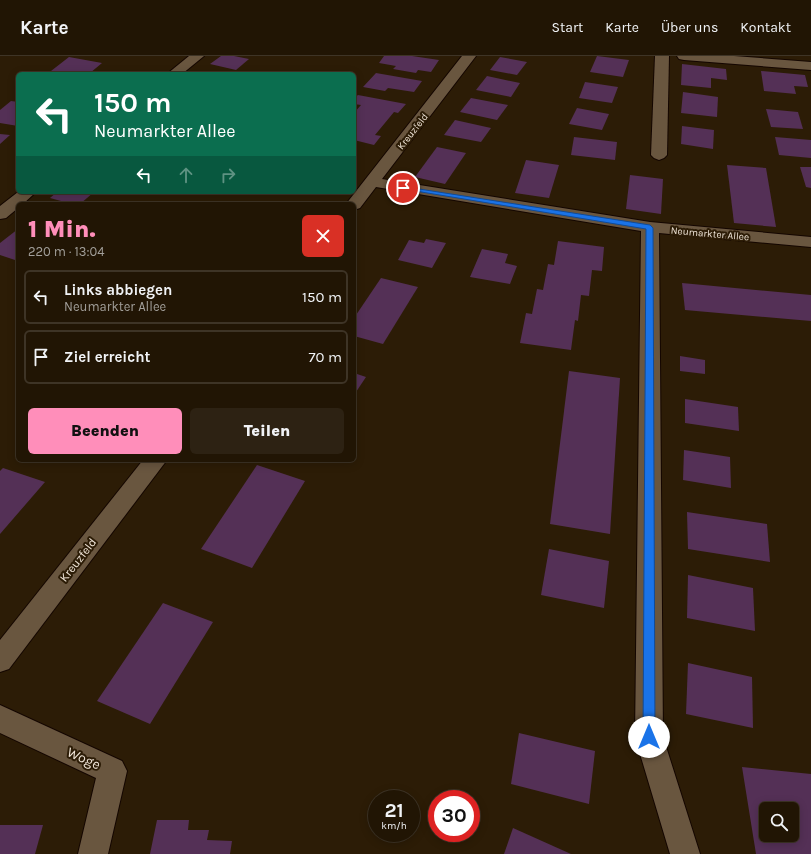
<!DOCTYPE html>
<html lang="de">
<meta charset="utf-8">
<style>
:root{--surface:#211504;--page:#2d2213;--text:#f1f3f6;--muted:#a29f9a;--line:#3e3426;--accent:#ff8eba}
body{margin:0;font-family:Karla,sans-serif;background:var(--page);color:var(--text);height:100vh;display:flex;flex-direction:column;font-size:15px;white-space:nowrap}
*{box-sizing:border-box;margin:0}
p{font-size:13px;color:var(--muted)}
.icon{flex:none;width:22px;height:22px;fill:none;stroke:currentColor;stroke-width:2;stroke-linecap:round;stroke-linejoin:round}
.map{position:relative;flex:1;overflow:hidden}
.drawer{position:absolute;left:16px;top:146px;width:340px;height:260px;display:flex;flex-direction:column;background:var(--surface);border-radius:6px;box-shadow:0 2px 10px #0003,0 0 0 1px var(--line)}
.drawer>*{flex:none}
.banner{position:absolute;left:16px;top:16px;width:340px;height:122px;border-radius:6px;box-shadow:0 2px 10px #0003,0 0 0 1px var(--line);background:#0b6e4f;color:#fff;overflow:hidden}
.controls{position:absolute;left:759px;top:746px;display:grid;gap:8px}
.controls a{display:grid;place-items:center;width:40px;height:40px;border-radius:6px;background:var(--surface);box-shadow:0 2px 10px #0003,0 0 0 1px var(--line);font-size:20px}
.speed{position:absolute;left:368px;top:734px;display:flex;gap:8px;font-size:20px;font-weight:700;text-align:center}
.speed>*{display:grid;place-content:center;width:52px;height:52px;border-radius:50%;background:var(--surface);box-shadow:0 2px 10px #0003,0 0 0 1px var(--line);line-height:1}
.speed small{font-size:10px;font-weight:400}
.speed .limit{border:6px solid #d22;background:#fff;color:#111}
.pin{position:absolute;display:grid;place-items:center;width:34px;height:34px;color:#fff;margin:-17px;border:2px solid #fff;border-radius:50%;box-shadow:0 1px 4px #0007}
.me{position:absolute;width:44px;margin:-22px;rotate:0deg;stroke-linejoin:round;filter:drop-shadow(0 0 3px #0008)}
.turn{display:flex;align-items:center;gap:14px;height:84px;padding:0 12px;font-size:18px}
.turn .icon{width:52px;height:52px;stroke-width:2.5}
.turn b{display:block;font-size:28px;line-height:34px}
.lanes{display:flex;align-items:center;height:38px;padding:0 12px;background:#0003;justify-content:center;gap:20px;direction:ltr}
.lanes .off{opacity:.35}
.round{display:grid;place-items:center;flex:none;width:42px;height:42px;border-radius:6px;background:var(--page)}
.head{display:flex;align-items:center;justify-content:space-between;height:68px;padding:0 12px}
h1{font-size:24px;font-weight:800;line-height:30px;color:var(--accent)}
.action{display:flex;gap:8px;margin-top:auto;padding:8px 12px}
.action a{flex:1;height:46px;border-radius:6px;background:var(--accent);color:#111;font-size:16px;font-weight:800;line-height:46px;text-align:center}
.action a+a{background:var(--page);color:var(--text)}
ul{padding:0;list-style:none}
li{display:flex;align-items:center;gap:12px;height:54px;margin:0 8px 6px;padding:0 4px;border:2px solid var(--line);border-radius:6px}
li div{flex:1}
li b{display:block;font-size:15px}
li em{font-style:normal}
header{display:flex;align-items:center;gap:24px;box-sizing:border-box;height:56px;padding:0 20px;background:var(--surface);border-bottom:1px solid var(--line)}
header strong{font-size:19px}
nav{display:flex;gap:22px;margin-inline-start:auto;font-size:14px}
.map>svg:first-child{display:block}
.building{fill:#543056;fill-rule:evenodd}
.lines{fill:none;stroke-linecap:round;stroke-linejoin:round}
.minor-casing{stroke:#140600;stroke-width:2}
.minor{fill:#69563f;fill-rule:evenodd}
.route{fill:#1a73e8;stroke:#114b97}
.labels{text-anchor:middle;stroke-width:4;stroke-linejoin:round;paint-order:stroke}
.far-street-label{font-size:10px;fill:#f0e5d8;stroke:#2c1c06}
.street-label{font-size:12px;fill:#f0e5d8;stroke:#2c1c06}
.near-street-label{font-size:14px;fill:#f0e5d8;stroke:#2c1c06}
</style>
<header>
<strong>Karte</strong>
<nav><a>Start</a><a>Karte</a><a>Über uns</a><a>Kontakt</a></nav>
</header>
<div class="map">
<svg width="811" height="798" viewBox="0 0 811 798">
<rect width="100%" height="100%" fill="#2c1c06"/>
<g class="building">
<path d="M221 0H234L249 3 236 14 210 8Z"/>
<path d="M384 0H412L439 4 431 16 418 14 416 17 393 13 396 10 379 7Z"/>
<path d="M597 0 629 4 623 21 590 16Z"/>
<path d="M69 1 102 7 90 17 81 16 79 18H71L51 15Z"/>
<path d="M500 1 527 6 517 19 490 14Z"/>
<path d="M682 8 726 13 727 24 711 22V32L681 29Z"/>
<path d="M761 15 805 19 808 31 794 30 796 38 764 35Z"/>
<path d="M376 17 422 25 414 36 388 32 385 35 363 31Z"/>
<path d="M487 20 520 27 511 41 476 34Z"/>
<path d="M585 26 618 31 612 47 579 42Z"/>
<path d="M683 36 718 41 717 61 681 57Z"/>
<path d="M358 39 406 48 398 57 394 56 375 79 381 80 374 89 354 84V57L361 49 354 48V42Z"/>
<path d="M471 42 508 49 497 64 460 56Z"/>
<path d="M11 45 18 46V70L0 67V54Z"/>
<path d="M577 52 609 58 602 74 569 68Z"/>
<path d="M766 53 798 56 803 73 771 71Z"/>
<path d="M455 64 491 72 481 86 444 79Z"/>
<path d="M682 70 714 74 713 93 681 88Z"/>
<path d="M0 78 10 79 0 88Z"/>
<path d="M574 81 617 86 615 104 571 99Z"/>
<path d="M775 81 811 84V102L779 99Z"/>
<path d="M437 91 466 97 445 128 415 121Z"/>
<path d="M526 104 559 109 549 142 515 137Z"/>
<path d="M727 109 766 112 776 171 734 167Z"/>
<path d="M800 111H811V132L806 131Z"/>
<path d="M630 119 663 123 661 158 626 153Z"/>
<path d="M57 136H94L80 148H72L50 142Z"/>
<path d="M18 173V205L0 199V187Z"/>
<path d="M426 183 446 187 432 212 398 204 409 184 424 187Z"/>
<path d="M558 185 604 191 602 215 592 214 589 240 581 239 578 265 575 264 571 294 520 287 526 257 532 258 537 233 543 234 548 208 554 209Z"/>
<path d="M482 193 508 198 505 207 517 210 510 228 470 221Z"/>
<path d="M381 222 418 231 383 288 354 280V262Z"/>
<path d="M682 227 811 239V265L685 254Z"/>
<path d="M680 300 705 304V318L680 315Z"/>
<path d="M569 315 620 322 610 478 550 468Z"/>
<path d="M354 317 366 321 354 339Z"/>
<path d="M685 343 738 351 739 375 685 367Z"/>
<path d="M684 394 730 401 731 432 683 424Z"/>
<path d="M257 409 305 425 252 512 201 493Z"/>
<path d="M3 412 45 426 0 478V415Z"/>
<path d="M687 456 767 468 770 506 688 493Z"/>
<path d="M549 493 609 505 604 552 541 539Z"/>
<path d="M688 519 753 532 755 575 687 562Z"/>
<path d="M163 547 213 566 150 668 97 645Z"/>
<path d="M688 607 752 621 753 672 686 658Z"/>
<path d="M519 677 595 695 589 748 511 728Z"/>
<path d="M742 711 811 718V798H756ZM766 753H792V779H766Z"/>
<path d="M157 764H189L188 774H209L207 784 232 785 230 798H150Z"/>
<path d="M0 769H43L35 798H0Z"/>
<path d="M513 772 571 798H504Z"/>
</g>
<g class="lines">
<g class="minor-casing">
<g id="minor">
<path d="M189 0H204L182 18H167Z"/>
<path d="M462 0H476L382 123 650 166 811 181V191L659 177 663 681 700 798H670L635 681 641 175 376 131 360 152 354 154V148H346Z"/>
<path d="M655 0H669L667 99 664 102 659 104 654 102 651 99Z"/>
<path d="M677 0H734L811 6V14L684 4 679 3Z"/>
<path d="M18 136H36L23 148H18V152L6 162 0 163V150Z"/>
<path d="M143 404H167L9 613 0 616V584Z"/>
<path d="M0 649 122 705 127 715 108 798H78L96 722 0 677Z"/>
</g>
</g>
<use href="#minor" class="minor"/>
</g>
<path class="route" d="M400 130 650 169 653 172 655 681 653 685 649 686 645 685 643 681 646 173 403 133 399 132Z"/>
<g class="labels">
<g class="far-street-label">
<text transform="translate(412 75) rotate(-52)" y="4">Kreuzfeld</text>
<text transform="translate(710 177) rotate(5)" y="4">Neumarkter Allee</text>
</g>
<g class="street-label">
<text transform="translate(78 504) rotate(-52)" y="4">Kreuzfeld</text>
</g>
<g class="near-street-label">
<text transform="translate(84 702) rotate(25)" y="5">Woge</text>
</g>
</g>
</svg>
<div class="controls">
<a><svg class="icon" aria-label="search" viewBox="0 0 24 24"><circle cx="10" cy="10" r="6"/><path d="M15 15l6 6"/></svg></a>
</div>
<div class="speed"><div>21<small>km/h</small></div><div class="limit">30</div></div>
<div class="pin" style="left:403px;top:132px;background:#d93025"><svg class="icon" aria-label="arrive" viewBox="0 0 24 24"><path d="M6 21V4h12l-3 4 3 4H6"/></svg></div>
<svg class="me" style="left:649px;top:681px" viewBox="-20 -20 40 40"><circle r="19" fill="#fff"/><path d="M0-13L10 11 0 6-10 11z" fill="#1a73e8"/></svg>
<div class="banner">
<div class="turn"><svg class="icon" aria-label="left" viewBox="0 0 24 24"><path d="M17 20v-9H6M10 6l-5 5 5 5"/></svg><div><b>150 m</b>Neumarkter Allee</div></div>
<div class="lanes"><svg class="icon" aria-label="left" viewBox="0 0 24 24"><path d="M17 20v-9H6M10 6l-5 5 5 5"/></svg><svg class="icon off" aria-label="ahead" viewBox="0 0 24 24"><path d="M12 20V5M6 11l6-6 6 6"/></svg><svg class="icon off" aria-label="right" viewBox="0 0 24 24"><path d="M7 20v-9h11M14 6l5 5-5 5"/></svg></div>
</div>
<section class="drawer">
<div class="head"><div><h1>1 Min.</h1><p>220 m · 13:04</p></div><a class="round" style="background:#d93025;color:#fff"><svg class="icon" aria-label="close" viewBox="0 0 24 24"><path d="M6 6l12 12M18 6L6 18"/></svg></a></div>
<ul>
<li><svg class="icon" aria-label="left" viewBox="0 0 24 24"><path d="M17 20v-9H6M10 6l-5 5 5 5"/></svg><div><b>Links abbiegen</b><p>Neumarkter Allee</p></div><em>150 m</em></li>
<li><svg class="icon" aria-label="arrive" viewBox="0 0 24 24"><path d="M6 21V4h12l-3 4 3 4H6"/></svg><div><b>Ziel erreicht</b></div><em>70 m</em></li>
</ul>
<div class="action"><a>Beenden</a><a>Teilen</a></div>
</section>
</div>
